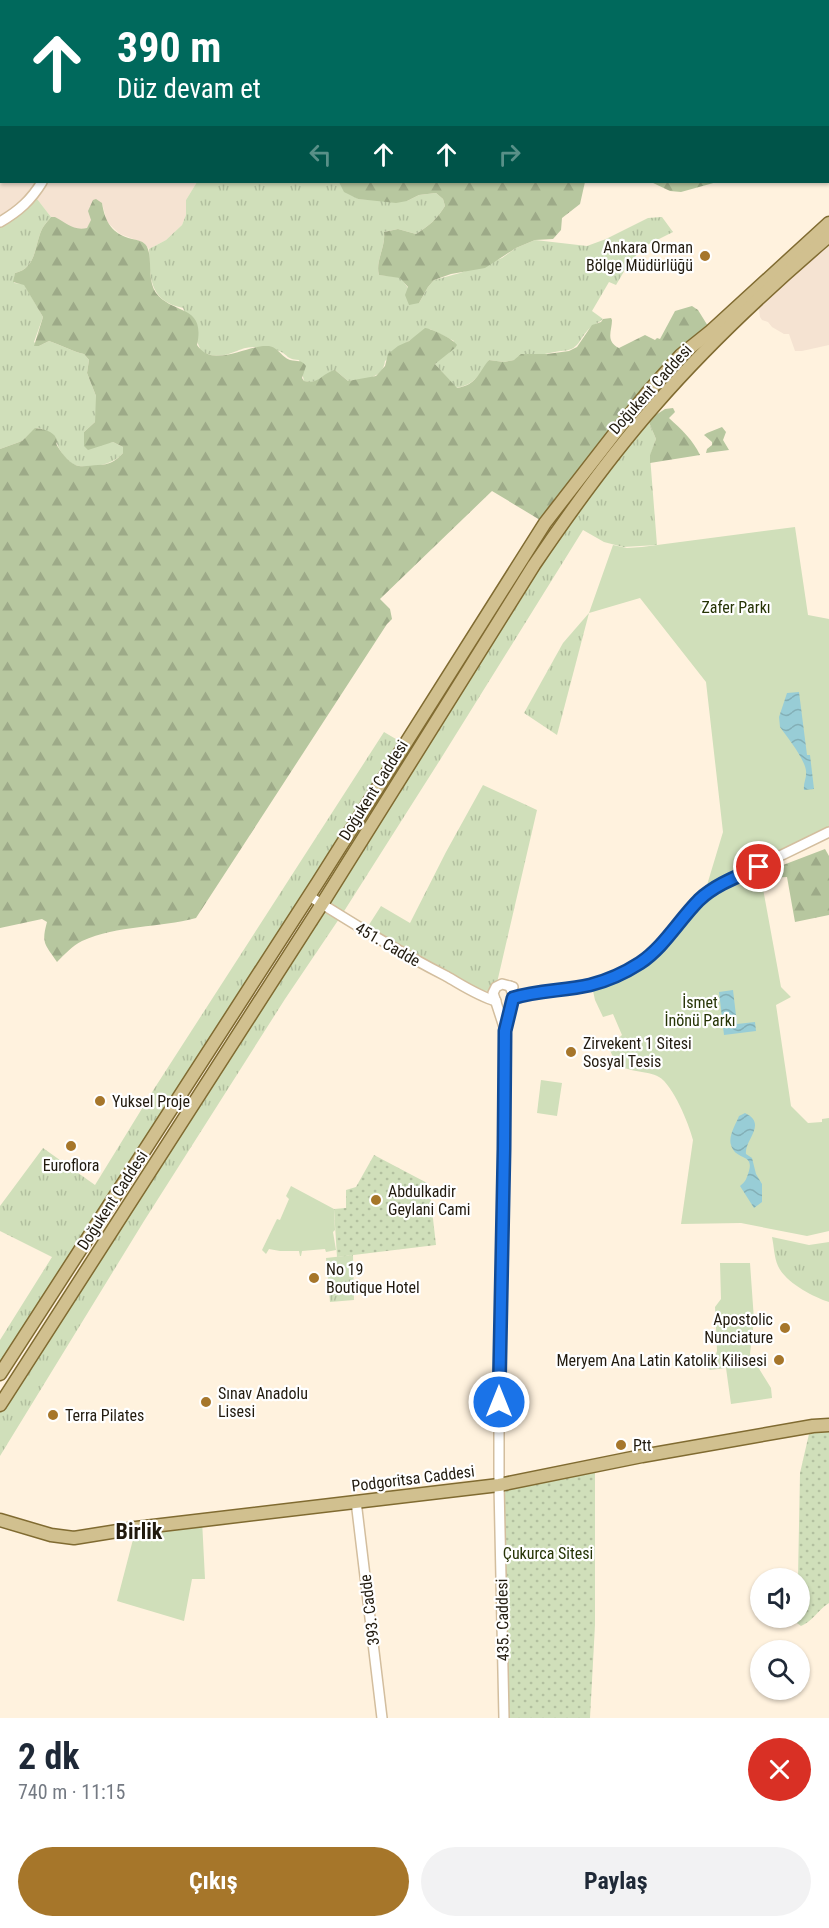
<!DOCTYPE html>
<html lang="tr">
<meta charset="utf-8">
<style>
:root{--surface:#fff;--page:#f2f2f3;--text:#1f2937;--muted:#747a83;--accent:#a6762a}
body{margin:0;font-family:"Roboto Condensed",sans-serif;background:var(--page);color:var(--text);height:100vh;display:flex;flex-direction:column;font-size:22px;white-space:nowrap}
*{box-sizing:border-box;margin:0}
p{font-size:20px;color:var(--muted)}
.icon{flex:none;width:33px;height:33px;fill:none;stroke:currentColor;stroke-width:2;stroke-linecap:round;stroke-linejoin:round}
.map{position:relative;height:1718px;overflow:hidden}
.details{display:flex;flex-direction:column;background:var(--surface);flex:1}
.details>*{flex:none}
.banner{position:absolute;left:0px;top:0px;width:830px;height:183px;box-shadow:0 2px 4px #0004;background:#00695c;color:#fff;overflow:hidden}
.controls{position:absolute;left:750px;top:1568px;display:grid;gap:12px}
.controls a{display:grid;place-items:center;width:60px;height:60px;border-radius:50%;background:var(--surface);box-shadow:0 2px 4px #0004;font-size:30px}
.pin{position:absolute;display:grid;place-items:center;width:51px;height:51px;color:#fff;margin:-26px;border:3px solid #fff;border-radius:50%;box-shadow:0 2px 6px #0007}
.me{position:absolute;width:66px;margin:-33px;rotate:0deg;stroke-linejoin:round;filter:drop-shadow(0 0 4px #0008)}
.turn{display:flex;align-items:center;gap:21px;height:126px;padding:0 18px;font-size:27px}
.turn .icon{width:78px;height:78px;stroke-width:2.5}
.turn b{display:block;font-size:42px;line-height:51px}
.lanes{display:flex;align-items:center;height:57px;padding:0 18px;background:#0003;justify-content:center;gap:30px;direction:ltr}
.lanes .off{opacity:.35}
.round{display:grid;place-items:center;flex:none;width:63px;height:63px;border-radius:32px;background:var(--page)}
.summary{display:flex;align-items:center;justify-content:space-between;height:102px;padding:0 18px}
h1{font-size:36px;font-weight:700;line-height:45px}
.primary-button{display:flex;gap:12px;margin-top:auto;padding:12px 18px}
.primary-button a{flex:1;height:69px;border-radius:36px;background:var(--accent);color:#fff;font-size:24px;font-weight:700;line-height:69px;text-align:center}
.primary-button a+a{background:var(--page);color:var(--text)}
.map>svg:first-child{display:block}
.industrial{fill:#f5e3d2}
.grass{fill:url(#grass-tufts)}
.forest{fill:url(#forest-firs)}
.park{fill:#d0dfba}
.garden{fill:url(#garden-dots)}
.water{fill:url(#water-waves)}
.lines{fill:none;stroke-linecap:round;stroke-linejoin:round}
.minor-casing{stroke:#d3be9e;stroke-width:12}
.major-casing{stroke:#806b31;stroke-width:15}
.minor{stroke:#fff;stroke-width:9}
.major{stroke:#d1c08f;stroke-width:12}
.route-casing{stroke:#114b97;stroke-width:15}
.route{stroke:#1a73e8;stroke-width:10}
.poi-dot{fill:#a6762a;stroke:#fff;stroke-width:2}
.labels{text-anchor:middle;stroke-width:4.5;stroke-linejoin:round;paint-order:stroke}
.poi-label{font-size:16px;fill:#211a0e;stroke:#fff;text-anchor:start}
.street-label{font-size:16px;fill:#211a0e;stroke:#fff}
.park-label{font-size:16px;fill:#263405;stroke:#fff}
.district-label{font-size:22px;font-weight:bold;fill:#211a0e;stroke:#fff}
</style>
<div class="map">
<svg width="829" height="1718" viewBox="0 0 829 1718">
<defs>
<pattern id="grass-tufts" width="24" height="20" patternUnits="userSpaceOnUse" patternTransform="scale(1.5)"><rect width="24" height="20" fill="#d0dfba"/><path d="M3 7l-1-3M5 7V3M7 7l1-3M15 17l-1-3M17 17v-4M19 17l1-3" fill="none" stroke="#b2bf9f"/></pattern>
<pattern id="forest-firs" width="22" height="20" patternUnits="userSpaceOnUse" patternTransform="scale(1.5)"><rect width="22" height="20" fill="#b7c79f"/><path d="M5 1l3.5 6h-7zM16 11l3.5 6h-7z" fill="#9daa88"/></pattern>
<pattern id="garden-dots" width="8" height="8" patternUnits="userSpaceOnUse" patternTransform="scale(1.5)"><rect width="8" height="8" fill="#d0dfba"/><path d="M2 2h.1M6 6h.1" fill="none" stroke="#b2bf9f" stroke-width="1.8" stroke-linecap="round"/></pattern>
<pattern id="water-waves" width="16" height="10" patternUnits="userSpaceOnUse" patternTransform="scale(1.5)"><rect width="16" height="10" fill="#98cdd6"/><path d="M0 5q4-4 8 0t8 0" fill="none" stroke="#83afb6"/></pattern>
</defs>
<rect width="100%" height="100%" fill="#fff2de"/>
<g class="industrial">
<path d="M14 0H268V1L13 2Z"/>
<path d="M0 4H1L2 182H197L186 200V215L182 225 166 240 149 249 144 243 120 234 107 222 102 203 87 228 80 230 71 228 55 217H51L34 195 0 222Z"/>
<path d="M829 246V345L802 351H795L789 334H784L772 327 768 322 762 320 760 317 758 302 809 253Z"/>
</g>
<g class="grass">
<path d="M197 182H339L358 199 407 201 419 195 436 193 443 199 445 206C437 219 429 226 416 234L398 229 384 232C386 247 375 261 379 275L400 277 419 303 428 287 434 280 460 273 502 258 516 248 535 240 587 246 606 239 648 218 662 217 673 232 643 247 626 268 616 285 609 282 592 311 603 319C599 323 594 324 590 328 578 339 580 351 560 351L504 362 489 360C480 375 474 385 456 388L435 364 454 341 430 329 407 342 385 361C383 379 363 380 348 381L335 370C324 377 316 385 304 381L299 360C285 359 289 355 279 351 273 349 262 347 255 347 236 346 225 364 201 351L183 308C149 301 150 278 149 249L166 240 182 225 186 215V200Z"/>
<path d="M34 195 51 217C48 221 44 225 42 229 34 246 37 268 15 273L14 283 24 284 43 317 34 342 39 346 49 341C59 344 76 353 84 354L89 360 87 373 96 396V416L95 422 84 432 108 443 113 442 123 447V453C113 465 93 468 79 466 67 464 57 448 55 437L42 429 36 428 22 441 0 449V222Z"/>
<path d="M646 415 656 439 650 456 657 545 623 547 604 542 583 530 440 760 341 916 285 999 144 1221 0 1456V1405L564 520Z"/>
<path d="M589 613 557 735 524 713 563 643Z"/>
<path d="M384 732 406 745 0 1374V1340L52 1257 0 1231V1206L43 1148 95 1185 154 1089Z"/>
<path d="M483 785 537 810 496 987 488 991 477 990 365 931 381 906 410 923 446 852Z"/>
<path d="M772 1237 809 1245 829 1242V1302C813 1297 785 1282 778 1266 774 1257 774 1246 772 1237Z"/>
<path d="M353 1255 354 1300 330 1302 326 1258Z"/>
</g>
<g class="forest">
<path d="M339 182H585L580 204 562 218 561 230 553 239 535 240 516 248 485 268 451 274 434 280 428 287 419 303 409 305 405 295 408 287 400 278 379 275C375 261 386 247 384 232L398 229 416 234C429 226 437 219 445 206L443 199 436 193 419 195 407 201 396 203 358 199 344 192Z"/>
<path d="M651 182H717L681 192 670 191Z"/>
<path d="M96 199 102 203C105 222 112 234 132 239 137 240 142 241 145 244 154 253 146 279 156 293 173 315 206 304 197 345 213 369 246 345 267 346 278 346 281 357 290 360 298 362 301 359 306 366L302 378 304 381C319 385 322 373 335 370L348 381 376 376 385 366 388 354 398 346 409 341 425 328C433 329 453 339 457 345L455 348 435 364 457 388C478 384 477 374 489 360L504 362 514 360 521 354H547L569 351 577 347 592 325 601 322 603 319 611 318 612 320C612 331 605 341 619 348L645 335 655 340 657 338 660 339 675 311 692 306 698 310 711 331 681 355 545 523 492 491 380 599 390 609 392 619 387 624 196 918C159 928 118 925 82 941 72 946 65 954 57 962 45 944 41 944 47 922L42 919 0 928V449L22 441 35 428C43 429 53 431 56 438 59 446 54 440 58 447 62 454 71 465 79 466 85 467 92 465 98 465 109 465 116 461 123 453V447L113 442 88 450 84 446V432L95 422 96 396 87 373 89 360 84 354C76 353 59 344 49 341L39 346H34L43 317 24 285 13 282 15 273C37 268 34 246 42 229 44 225 48 221 51 217H55C67 223 73 231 87 228L91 220 88 211 93 200Z"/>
<path d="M673 408 675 412 669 418C681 429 693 440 700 455L650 463V455L656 439 648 420 665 409Z"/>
<path d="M722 427 726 432 723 440 729 450 706 453 707 449 712 445V442L704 435 707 433Z"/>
<path d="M825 849 829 856V915L795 922 787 877 769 878 770 870Z"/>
</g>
<g class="park">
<path d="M795 527 808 615 829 619V832L759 867 781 987 791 997 776 1005 791 1106 808 1123 822 1122V1119L829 1118V1231L807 1236 741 1223 681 1224 693 1140C689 1124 673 1085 659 1077 647 1070 628 1073 618 1064 614 1060 611 1053 609 1047L622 1035 613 1014 603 1017 595 1000 593 991 595 985 642 962 704 895 723 832 706 682 640 598 589 613 613 545 627 548 642 547Z"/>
<path d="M541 1080 562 1083 557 1116 537 1113Z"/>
<path d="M291 1186 334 1209 335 1230 333 1232 336 1250 326 1252 325 1249 302 1251 301 1256H300L299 1251H280L269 1249 266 1254 262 1250 277 1219 280 1220 289 1199 286 1196Z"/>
<path d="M720 1263H750L754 1320 750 1354 771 1388 772 1398 731 1404 726 1368 710 1370 707 1367 715 1357 717 1351 715 1307 721 1299Z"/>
<path d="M202 1520 205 1579H192L184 1621 117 1601 136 1528Z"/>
</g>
<g class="garden">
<path d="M374 1155 429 1184 436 1245 337 1257 334 1209 346 1208V1190L356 1187Z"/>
<path d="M821 1431H829V1603C819 1609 812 1622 801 1626L794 1621 792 1617H800V1578H798L800 1473 809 1434Z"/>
<path d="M595 1465V1625L590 1718H504L499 1485Z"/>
</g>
<g class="water">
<path d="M799 692 807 755H810L814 789 804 790C803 783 807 778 806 771 805 759 787 737 780 727L779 717 787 693Z"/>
<path d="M733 990 737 1024 755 1022 756 1031 724 1035 719 992Z"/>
<path d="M745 1113C768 1124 744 1140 746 1154L752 1158 756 1174 762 1184V1202L754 1208 740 1186C745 1182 746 1180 748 1174 756 1152 736 1162 731 1145 728 1136 736 1124 739 1116Z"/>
</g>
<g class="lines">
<g class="minor-casing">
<g id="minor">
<path d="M114 2 115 0"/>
<path d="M571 2 573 0"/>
<path d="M828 72 829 71"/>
<path d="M0 222C19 211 31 200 42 182"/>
<path d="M309 896C354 924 399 952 446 976 462 985 478 996 496 1001"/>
<path d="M513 998C538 990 565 992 590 985 607 980 627 972 641 962 669 942 686 911 712 889L829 832"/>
<path d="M504 1027 493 993 496 987 502 984 513 987"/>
<path d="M356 1501 382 1718"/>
<path d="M504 1718 499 1485V1383L504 1195 505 1031 513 995 510 986"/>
</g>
</g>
<g class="major-casing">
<g id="major">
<path d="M0 1374 318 882 545 523 618 429 648 392 681 355 711 331 829 223"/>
<path d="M0 1405 322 904 534 565C572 509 611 455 655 405 708 344 768 288 829 236"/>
<path d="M0 1520 51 1535 74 1538 136 1528 499 1485 642 1456 813 1426 829 1425"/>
</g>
</g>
<use href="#minor" class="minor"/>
<use href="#major" class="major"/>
</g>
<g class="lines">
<g class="route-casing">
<path id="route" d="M499 1402 504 1149 505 1031 513 998C538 990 564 991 590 985 606 981 626 972 640 963 664 947 679 920 699 900 716 884 739 876 759 867"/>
</g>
<use href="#route" class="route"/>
</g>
<g class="poi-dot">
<circle cx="705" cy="256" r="6"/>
<circle cx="571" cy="1052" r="6"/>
<circle cx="100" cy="1101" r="6"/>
<circle cx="71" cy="1146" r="6"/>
<circle cx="376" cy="1200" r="6"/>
<circle cx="314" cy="1278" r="6"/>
<circle cx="785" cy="1328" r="6"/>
<circle cx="779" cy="1360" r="6"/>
<circle cx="206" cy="1402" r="6"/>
<circle cx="53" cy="1415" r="6"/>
<circle cx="621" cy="1445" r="6"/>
</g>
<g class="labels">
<g class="poi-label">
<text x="693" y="253" text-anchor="end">Ankara Orman<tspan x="693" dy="18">Bölge Müdürlüğü</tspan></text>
<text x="583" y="1049">Zirvekent 1 Sitesi<tspan x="583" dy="18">Sosyal Tesis</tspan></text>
<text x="112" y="1107">Yuksel Proje</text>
<text x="71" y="1171" text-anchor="middle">Euroflora</text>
<text x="388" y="1197">Abdulkadir<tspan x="388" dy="18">Geylani Cami</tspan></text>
<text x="326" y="1275">No 19<tspan x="326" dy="18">Boutique Hotel</tspan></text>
<text x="773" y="1325" text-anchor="end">Apostolic<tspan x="773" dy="18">Nunciature</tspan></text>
<text x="767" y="1366" text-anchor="end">Meryem Ana Latin Katolik Kilisesi</text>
<text x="218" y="1399">Sınav Anadolu<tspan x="218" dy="18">Lisesi</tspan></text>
<text x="65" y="1421">Terra Pilates</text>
<text x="633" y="1451">Ptt</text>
</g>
<g class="street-label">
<text transform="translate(650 389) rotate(-48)" y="6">Doğukent Caddesi</text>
<text transform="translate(373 790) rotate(-58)" y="6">Doğukent Caddesi</text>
<text transform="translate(388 944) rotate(30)" y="6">451. Cadde</text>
<text transform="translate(112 1200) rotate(-57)" y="6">Doğukent Caddesi</text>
<text transform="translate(413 1478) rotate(-7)" y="6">Podgoritsa Caddesi</text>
<text transform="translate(369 1610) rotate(-97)" y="6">393. Cadde</text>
<text transform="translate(502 1620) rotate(-91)" y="6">435. Caddesi</text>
</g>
<g class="park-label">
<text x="736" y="613">Zafer Parkı</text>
<text x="700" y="1008">İsmet<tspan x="700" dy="18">İnönü Parkı</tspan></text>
<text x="548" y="1559">Çukurca Sitesi</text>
</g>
<g class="district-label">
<text x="139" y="1539">Birlik</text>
</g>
</g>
</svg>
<div class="controls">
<a><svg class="icon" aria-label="sound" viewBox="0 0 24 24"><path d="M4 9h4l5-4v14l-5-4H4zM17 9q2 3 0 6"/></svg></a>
<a><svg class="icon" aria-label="search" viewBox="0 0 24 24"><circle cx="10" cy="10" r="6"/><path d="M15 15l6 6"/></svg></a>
</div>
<div class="pin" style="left:759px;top:867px;background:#d93025"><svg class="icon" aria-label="arrive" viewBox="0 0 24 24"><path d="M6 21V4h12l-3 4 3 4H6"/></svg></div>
<svg class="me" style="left:499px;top:1402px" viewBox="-20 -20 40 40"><circle r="17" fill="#1a73e8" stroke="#fff" stroke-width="3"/><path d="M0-11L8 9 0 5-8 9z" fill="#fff"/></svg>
<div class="banner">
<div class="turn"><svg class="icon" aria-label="ahead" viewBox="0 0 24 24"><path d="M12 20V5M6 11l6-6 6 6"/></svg><div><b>390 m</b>Düz devam et</div></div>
<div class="lanes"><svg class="icon off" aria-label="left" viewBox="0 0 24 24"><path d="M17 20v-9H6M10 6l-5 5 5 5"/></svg><svg class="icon" aria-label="ahead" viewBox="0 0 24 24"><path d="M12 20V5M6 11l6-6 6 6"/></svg><svg class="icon" aria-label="ahead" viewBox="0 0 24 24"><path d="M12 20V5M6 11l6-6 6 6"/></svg><svg class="icon off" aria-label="right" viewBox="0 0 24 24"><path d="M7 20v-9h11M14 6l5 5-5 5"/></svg></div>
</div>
</div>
<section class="details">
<div class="summary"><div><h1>2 dk</h1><p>740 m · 11:15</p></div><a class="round" style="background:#d93025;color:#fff"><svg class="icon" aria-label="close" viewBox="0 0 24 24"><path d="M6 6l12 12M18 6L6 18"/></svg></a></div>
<div class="primary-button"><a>Çıkış</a><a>Paylaş</a></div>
</section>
